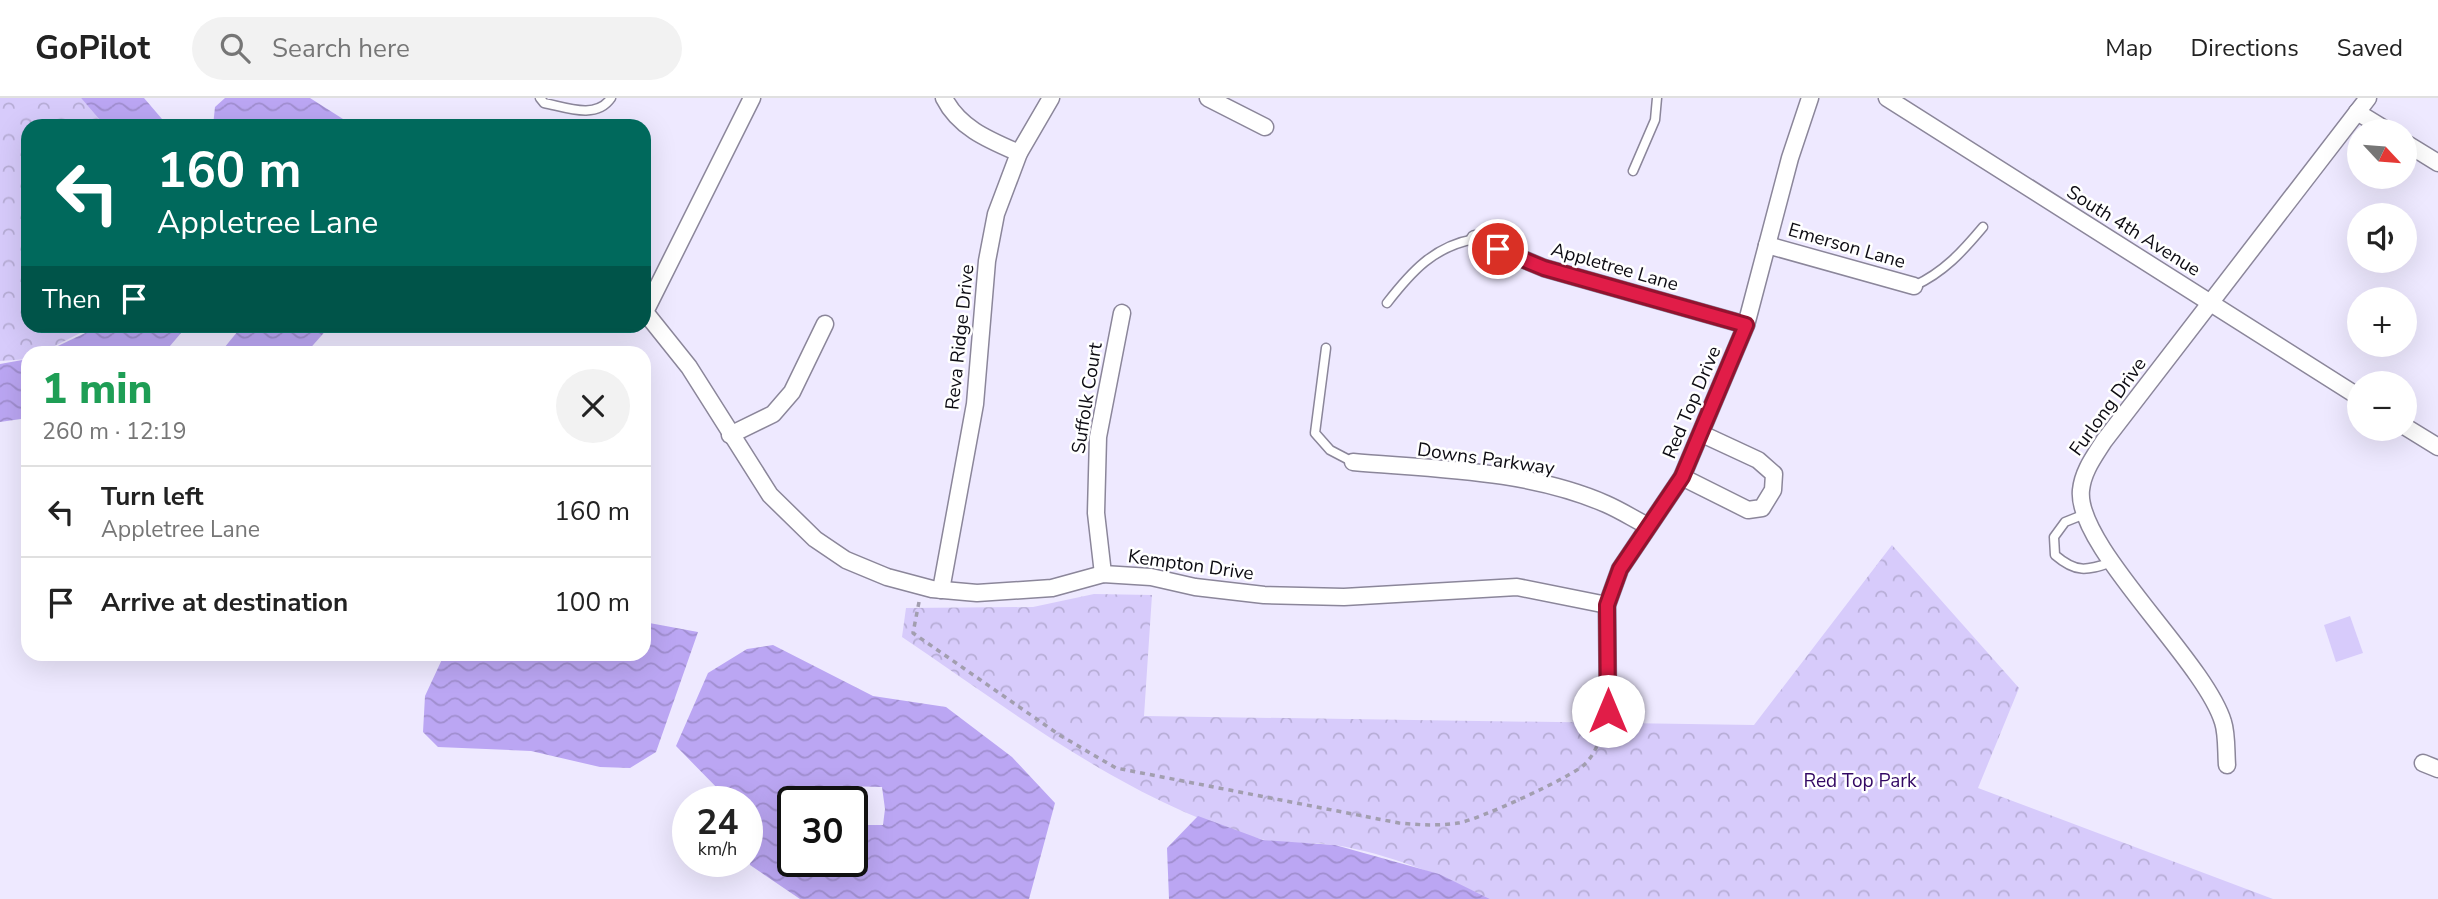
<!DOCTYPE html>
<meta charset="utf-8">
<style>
:root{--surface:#fff;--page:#f2f2f2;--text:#222;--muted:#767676;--line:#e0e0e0}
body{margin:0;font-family:"Nunito Sans",sans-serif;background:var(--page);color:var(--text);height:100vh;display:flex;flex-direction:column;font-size:26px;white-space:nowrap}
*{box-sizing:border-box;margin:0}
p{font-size:23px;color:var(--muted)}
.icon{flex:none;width:38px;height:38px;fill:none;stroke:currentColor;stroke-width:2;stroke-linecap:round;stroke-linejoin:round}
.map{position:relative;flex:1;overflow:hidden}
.drawer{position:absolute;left:21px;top:248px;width:630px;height:315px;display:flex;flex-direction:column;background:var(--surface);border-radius:21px;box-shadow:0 7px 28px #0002}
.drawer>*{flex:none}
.guide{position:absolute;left:21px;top:21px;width:630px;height:214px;border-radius:21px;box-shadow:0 7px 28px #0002;background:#00695c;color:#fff;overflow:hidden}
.needle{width:46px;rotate:116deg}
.tools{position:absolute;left:2347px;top:21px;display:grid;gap:14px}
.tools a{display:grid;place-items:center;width:70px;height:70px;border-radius:50%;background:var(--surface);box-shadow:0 7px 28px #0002;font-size:35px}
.speed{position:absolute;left:672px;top:688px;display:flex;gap:14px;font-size:35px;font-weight:700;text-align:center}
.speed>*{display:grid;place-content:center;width:91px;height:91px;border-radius:50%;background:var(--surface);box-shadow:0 7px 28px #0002;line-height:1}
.speed small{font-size:18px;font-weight:400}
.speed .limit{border:4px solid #111;border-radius:10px;background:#fff;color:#111}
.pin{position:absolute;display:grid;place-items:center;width:60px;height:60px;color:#fff;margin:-30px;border:4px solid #fff;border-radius:50%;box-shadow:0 2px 7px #0007}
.me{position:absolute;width:77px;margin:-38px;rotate:0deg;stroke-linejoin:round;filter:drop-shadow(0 0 5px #0008)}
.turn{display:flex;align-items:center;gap:24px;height:147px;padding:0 21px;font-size:32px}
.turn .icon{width:91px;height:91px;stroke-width:2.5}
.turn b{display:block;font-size:49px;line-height:60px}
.then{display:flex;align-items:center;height:66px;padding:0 21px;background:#0003;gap:14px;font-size:26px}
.round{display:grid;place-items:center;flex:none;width:74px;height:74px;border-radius:37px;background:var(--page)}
.head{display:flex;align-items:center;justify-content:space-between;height:119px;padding:0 21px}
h1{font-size:42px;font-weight:800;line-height:52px;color:#1e9e55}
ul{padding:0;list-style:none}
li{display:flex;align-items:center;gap:21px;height:91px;padding:0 21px;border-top:2px solid var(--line)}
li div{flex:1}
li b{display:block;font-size:26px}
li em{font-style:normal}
header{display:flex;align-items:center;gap:42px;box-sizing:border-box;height:98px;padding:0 35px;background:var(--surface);border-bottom:2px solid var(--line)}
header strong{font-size:33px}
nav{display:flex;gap:38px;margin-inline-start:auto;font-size:24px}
.search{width:490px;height:63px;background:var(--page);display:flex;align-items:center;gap:18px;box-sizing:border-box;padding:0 24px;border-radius:38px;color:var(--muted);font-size:26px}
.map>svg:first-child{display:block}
.grass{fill:#d7cbfb}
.park{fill:url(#park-crowns)}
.water{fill:url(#water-waves);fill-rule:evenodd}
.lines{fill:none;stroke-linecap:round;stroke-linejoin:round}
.service-casing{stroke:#8b869a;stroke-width:11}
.minor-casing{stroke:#8b869a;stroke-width:19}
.path{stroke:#a29eaf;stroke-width:3.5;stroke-dasharray:5 5;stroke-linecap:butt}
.service{stroke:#fff;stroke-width:8}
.minor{stroke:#fff;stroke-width:16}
.route-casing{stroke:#92132f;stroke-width:18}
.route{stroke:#e11d48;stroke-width:12}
.labels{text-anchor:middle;stroke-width:5;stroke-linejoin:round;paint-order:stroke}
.street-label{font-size:19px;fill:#0d0c13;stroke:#fff}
.park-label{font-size:19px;fill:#330964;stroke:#fff}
</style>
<header>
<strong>GoPilot</strong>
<div class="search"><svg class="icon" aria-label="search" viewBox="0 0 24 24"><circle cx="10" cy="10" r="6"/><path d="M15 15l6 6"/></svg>Search here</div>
<nav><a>Map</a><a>Directions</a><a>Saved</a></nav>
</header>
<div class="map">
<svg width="2438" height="801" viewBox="0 0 2438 801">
<defs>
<pattern id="park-crowns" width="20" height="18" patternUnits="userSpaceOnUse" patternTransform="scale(1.75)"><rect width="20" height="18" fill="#d7cbfb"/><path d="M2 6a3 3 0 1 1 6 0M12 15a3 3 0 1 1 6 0" fill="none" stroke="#b7add6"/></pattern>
<pattern id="water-waves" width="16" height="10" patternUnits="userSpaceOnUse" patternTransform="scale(1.75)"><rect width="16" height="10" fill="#bba6f3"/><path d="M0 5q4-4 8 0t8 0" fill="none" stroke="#a08ecf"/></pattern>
</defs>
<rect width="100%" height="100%" fill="#eee9ff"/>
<path class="grass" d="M2350 518 2363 555 2336 564 2324 527Z"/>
<g class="park">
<path d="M0 0H81L105 28H28V228H94L41 255 28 256V261L0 263Z"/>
<path d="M1892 447 2019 590 1978 690 2273 801H1490C1441 777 1389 756 1335 747 1311 743 1285 748 1261 741 1132 707 1012 613 902 539L906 510 1033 509 1094 496 1152 497 1144 618 1754 627Z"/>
</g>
<g class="water">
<path d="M81 0H144L168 28H105Z"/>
<path d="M225 0H310L354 28H213L215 9Z"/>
<path d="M100 228H187L164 255H43Z"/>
<path d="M242 228H330L306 255H220Z"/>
<path d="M28 261V320L0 324V266Z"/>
<path d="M644 524 698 534 656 654 630 670 600 669 531 653 438 649 423 634 425 598 444 557 644 556Z"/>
<path d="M773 547 873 598 946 609 1012 659 1055 705 1029 801H800L750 767 747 704 723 703 722 695 676 648 708 575 747 551ZM845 688 882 689 885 711 883 727H867L852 718V763H793V704L837 703Z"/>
<path d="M1198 718 1263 742 1335 747 1439 776 1490 801H1169L1167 750Z"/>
</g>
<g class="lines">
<g class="service-casing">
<g id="service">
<path d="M540 0 544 5C565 9 596 22 611 0"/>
<path d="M1633 73 1655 22 1657 0"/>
<path d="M1914 188C1944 174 1962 154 1983 129"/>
<path d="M1387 205C1411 174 1434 148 1475 141"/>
<path d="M1326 250 1315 335 1330 352 1353 364"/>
<path d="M2085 416 2065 424 2054 439 2055 457C2077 476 2087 472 2113 464"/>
</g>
</g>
<g class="minor-casing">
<g id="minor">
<path d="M752 0 645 214 689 269 770 397 815 441 846 462 887 479 932 491 977 495 1052 490 1103 476 1151 479 1195 489 1264 497 1344 499 1517 489 1607 507"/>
<path d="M944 0C959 30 989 42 1019 55"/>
<path d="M1208 0 1265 29"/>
<path d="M1887 0 2359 299"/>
<path d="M2357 14 2388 33"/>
<path d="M2404 44 2438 65"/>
<path d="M1475 141 1544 170 1746 227"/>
<path d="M1767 147 1914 188"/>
<path d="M2404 328 2438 349"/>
<path d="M730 337 773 316 792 294 825 226"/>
<path d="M1353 364C1435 371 1529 372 1606 406 1620 412 1634 421 1648 428"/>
<path d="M1682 379 1748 412 1762 410 1773 392 1774 376 1758 362 1702 336"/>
<path d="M1103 476 1096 415 1098 339 1122 215"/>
<path d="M941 492 975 306 987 163 996 116 1019 55 1051 0"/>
<path d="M1608 613 1607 507 1620 471 1682 379 1746 227 1790 60 1810 0"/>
<path d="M2423 665 2438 671"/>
<path d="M2227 667C2226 654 2227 636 2223 624 2204 562 2075 448 2081 392 2083 373 2094 359 2104 343L2368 0"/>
</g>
</g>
<path class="path" d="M919 504 913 535 1061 638 1116 670 1399 725C1419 727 1438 728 1458 725 1476 723 1574 678 1585 666 1595 656 1601 641 1602 627"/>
<use href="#service" class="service"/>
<use href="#minor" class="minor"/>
</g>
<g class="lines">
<g class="route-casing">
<path id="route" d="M1498 151 1544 170 1746 227 1682 379 1620 471 1607 507 1608 613"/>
</g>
<use href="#route" class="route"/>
</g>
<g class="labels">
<g class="street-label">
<text transform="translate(2134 132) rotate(32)" y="7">South 4th Avenue</text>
<text transform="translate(1847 147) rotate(16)" y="7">Emerson Lane</text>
<text transform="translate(1615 168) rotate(16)" y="7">Appletree Lane</text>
<text transform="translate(959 239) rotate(-84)" y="7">Reva Ridge Drive</text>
<text transform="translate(1086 300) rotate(-81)" y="7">Suffolk Court</text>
<text transform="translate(1691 304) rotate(-67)" y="7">Red Top Drive</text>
<text transform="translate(2107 308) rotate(-54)" y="7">Furlong Drive</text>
<text transform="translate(1486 360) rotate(8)" y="7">Downs Parkway</text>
<text transform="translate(1191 466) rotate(8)" y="7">Kempton Drive</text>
</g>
<g class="park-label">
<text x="1860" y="689">Red Top Park</text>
</g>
</g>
</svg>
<div class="tools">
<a><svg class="needle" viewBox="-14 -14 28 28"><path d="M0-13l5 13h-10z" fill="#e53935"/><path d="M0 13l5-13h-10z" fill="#767676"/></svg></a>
<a><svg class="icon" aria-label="sound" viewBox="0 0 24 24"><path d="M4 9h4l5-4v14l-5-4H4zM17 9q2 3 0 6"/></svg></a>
<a>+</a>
<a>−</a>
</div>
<div class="speed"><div>24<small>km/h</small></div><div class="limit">30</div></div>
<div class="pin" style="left:1498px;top:151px;background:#d93025"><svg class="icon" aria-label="arrive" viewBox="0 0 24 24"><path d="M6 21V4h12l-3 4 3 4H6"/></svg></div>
<svg class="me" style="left:1608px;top:613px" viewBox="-20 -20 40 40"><circle r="19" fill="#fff"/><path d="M0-13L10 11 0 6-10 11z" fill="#e11d48"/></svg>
<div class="guide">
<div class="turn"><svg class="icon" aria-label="left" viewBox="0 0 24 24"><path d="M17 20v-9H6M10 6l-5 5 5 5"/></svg><div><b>160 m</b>Appletree Lane</div></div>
<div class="then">Then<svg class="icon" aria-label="arrive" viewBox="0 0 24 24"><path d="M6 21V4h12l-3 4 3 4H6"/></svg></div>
</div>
<section class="drawer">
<div class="head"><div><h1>1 min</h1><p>260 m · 12:19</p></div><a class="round"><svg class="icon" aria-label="close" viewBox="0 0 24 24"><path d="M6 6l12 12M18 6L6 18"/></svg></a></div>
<ul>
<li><svg class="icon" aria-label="left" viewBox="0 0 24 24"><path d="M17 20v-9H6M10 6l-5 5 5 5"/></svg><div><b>Turn left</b><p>Appletree Lane</p></div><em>160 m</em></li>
<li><svg class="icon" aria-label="arrive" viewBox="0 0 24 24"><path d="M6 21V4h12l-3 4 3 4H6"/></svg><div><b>Arrive at destination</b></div><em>100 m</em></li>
</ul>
</section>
</div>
